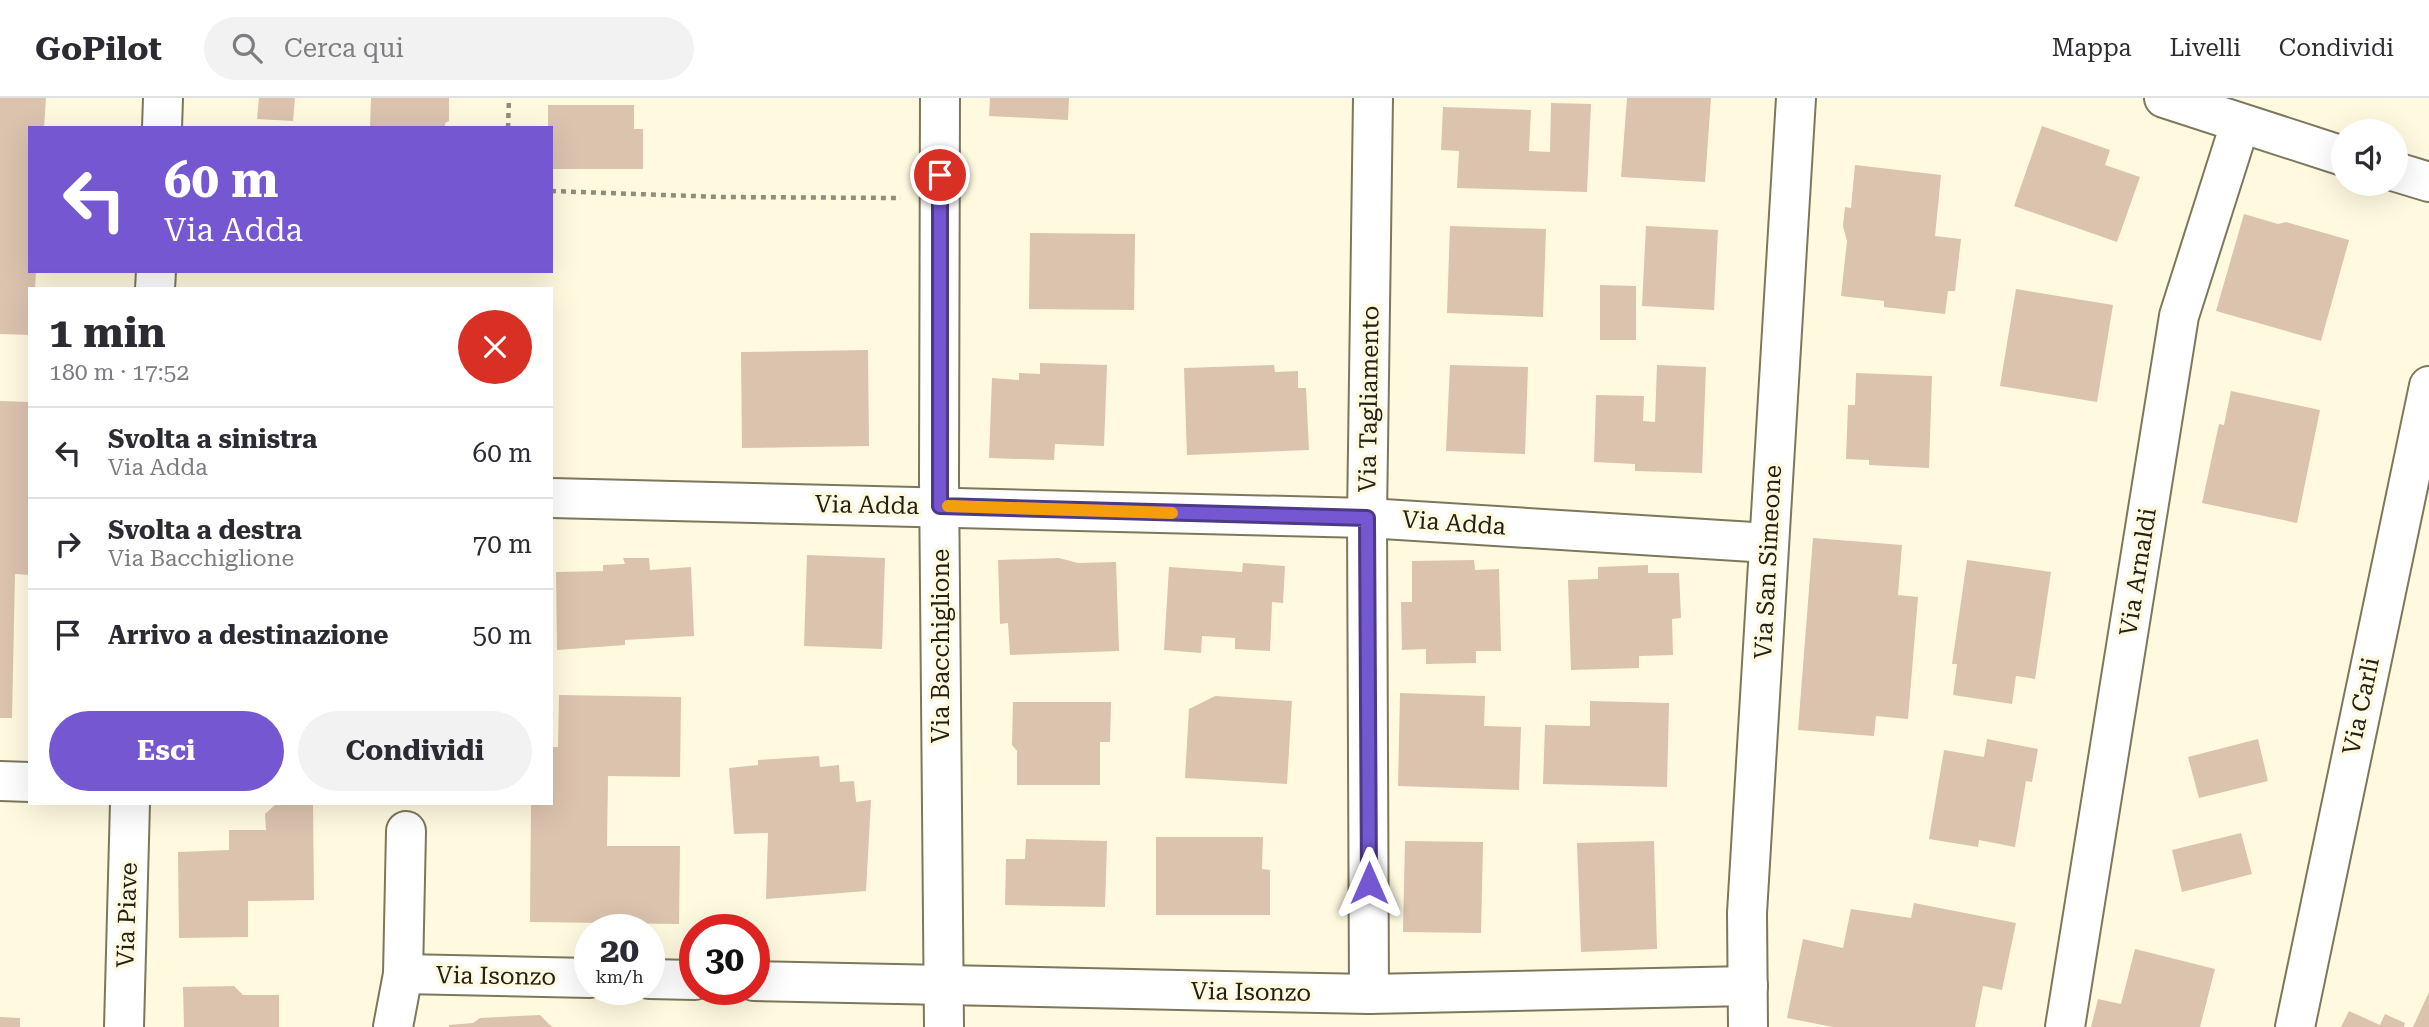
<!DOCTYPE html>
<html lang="it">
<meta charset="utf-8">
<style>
:root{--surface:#fff;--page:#f2f2f3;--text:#2b2b33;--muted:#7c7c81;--line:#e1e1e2;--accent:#7557d1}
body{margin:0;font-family:"Roboto Serif",serif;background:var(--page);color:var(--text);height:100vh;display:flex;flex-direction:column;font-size:26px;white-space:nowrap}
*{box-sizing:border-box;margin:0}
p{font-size:23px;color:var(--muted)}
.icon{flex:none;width:38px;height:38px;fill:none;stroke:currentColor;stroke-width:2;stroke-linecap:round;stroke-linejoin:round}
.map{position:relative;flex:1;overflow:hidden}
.drawer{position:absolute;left:28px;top:189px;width:525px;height:518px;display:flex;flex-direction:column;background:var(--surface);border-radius:0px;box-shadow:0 7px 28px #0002}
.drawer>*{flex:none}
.guide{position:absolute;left:28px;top:28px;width:525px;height:147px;border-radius:0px;box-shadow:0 7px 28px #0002;background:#7557d1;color:#fff;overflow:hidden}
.tools{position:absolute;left:2331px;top:21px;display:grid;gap:14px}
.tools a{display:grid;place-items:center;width:77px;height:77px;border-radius:50%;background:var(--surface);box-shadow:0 7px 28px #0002;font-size:35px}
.speed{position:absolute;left:574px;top:816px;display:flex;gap:14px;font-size:35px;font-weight:700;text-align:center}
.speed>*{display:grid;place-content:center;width:91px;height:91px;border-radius:50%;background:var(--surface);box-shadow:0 7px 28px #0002;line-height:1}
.speed small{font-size:18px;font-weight:400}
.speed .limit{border:10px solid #d22;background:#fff;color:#111}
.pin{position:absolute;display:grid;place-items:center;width:60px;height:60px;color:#fff;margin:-30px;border:4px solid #fff;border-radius:50%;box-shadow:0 2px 7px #0007}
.me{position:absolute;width:77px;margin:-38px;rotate:0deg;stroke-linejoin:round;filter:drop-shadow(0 0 5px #0008)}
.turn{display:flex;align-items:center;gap:24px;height:147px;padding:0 21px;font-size:32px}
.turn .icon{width:91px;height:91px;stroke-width:2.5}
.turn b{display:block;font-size:49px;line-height:60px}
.round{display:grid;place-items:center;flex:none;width:74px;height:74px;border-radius:37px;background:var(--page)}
.overview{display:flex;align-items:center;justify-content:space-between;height:119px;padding:0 21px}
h1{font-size:42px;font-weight:700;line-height:52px}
.primary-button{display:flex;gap:14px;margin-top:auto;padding:14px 21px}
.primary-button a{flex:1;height:80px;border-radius:42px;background:var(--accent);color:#fff;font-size:28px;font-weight:700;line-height:80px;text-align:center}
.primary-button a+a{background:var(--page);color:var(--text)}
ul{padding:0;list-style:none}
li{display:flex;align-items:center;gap:21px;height:91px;padding:0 21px;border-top:2px solid var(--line)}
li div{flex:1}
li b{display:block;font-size:26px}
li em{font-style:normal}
header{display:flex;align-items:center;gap:42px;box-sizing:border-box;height:98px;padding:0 35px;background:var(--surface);border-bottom:2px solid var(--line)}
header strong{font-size:33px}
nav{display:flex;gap:38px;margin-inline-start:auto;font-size:24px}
.search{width:490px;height:63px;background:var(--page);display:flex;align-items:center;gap:18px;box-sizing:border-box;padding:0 24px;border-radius:38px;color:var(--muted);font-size:26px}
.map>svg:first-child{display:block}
.building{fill:#dbc3ae}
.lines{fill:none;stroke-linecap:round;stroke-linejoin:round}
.street-casing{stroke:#7d775c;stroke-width:42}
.path{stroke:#928d7b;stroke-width:4.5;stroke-dasharray:5 5;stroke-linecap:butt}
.street{stroke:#fff;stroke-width:38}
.route-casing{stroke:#4c3988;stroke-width:18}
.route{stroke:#7557d1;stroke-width:12}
.slow{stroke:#f59e0b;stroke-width:12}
.labels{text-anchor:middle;stroke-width:7;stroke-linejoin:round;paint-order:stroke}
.street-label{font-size:24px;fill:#232015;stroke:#fff9e0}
</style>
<header>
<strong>GoPilot</strong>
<div class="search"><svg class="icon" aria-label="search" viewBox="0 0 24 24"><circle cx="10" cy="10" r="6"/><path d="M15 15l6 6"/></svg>Cerca qui</div>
<nav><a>Mappa</a><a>Livelli</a><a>Condividi</a></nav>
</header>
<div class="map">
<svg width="2429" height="929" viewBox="0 0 2429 929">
<rect width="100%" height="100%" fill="#fff9e0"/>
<g class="building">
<path d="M0 0H46L44 30H30V173H36L35 191H30V237L0 236Z"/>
<path d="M259 0H295L293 23 257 21Z"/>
<path d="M371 0H449V23L445 25V30H370Z"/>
<path d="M990 0H1069L1068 22 989 18Z"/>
<path d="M1627 0H1711L1705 84 1621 79Z"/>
<path d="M1551 5 1591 6 1587 94 1457 90 1459 53 1441 52 1443 9 1531 12 1529 53 1550 54Z"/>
<path d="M548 7H634V31H643V71H551V30H548Z"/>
<path d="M2042 28 2110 52 2105 67 2140 79 2117 144 2014 108Z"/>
<path d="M1855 67 1941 77 1935 138 1961 141 1955 193H1948L1945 216 1884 209V203L1841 198 1847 143 1843 128 1845 109 1851 110Z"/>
<path d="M2244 116 2278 126 2286 124 2349 142 2321 243 2216 213Z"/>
<path d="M1450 128 1546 131 1543 219 1447 215Z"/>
<path d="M1646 128 1718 132 1714 212 1642 208Z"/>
<path d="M1030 135 1135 136 1134 212 1029 211Z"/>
<path d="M1600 187 1636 188V242H1600Z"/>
<path d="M2016 191 2113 207 2097 304 2000 288Z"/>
<path d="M868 252 869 348 742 350 741 254Z"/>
<path d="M1040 265 1107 267 1104 348 1055 346 1054 362 989 360 992 280 1019 282V275L1040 276Z"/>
<path d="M1274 267 1275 274 1298 273V290H1306L1309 352 1187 357 1184 270Z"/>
<path d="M1450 267 1528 269 1525 356 1446 353Z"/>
<path d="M1657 267 1706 269 1702 375 1635 373V366L1594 364 1596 297 1644 298 1643 323 1655 324Z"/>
<path d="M1856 275 1932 278 1929 370 1869 367V362L1846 361 1848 307H1855Z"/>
<path d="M2231 293 2320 312 2297 425 2202 405 2219 326 2224 327Z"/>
<path d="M0 303 30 304V477L15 476 12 620H0Z"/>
<path d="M1813 440 1902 447 1898 497 1918 499 1908 621 1876 618 1874 638 1798 632Z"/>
<path d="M807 457 885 460 882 551 804 548Z"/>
<path d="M623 460H649L650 472 691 469 694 538 625 542V547L557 552 556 474 603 473V467L625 466Z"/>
<path d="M1059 460 1078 465 1116 464 1119 553 1010 557 1008 525 1000 526 998 462Z"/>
<path d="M1474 462 1475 472 1499 471 1501 553H1476V565L1426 566V551L1402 552 1401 504H1412V463Z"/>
<path d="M1967 462 2051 474 2035 581 2016 578 2012 606 1953 597 1957 566H1952Z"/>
<path d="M1243 465 1285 468 1283 505 1272 504 1270 553 1235 551V540L1202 538 1201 555 1164 552 1169 469 1242 474Z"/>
<path d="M1648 467V475H1679L1681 520 1672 521 1673 557 1639 558V570L1571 572 1568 482 1598 481V469Z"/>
<path d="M1400 595 1485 598 1484 628 1521 629 1519 692 1398 688Z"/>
<path d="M559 597 681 599 680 679 608 678 607 748H680L679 826 530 824 531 705H551V649H558Z"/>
<path d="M1215 598 1292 603 1287 686 1185 680 1189 611Z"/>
<path d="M1590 603 1669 605 1667 689 1543 686 1545 627 1590 628Z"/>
<path d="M1013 604H1111L1110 644H1100V687H1017V653L1012 647Z"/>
<path d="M1987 641 2038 651 2032 684 2026 683 2015 749 1979 742 1978 749 1929 741 1944 652 1984 659Z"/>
<path d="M2258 641 2268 683 2199 700 2188 659Z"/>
<path d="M819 658 820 669 839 667 840 684 854 683 856 704 871 702 866 793 766 801 768 735 734 736 729 670 758 667V662Z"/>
<path d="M313 705 314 802 248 803V839L179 840 178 754 229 752V732H266L265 716 276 706Z"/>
<path d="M2241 735 2252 776 2182 794 2172 752Z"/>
<path d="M1156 739H1263L1262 771 1270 772V817H1156Z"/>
<path d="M1026 741 1107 743 1105 809 1005 807 1006 761H1025Z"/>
<path d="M1405 743 1483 744 1481 835 1403 834Z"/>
<path d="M1654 743 1657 851 1581 854 1577 745Z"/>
<path d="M1914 805 2016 825 2002 892 1983 888 1975 929H1833L1787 920 1803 841 1843 850 1851 811 1911 820Z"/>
<path d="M2135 851 2215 871 2200 929H2091L2098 901 2121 906Z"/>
<path d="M234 888 243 897H279V929H184L183 889Z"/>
<path d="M2429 894V929H2413Z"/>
<path d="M2349 913 2380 927 2385 916 2405 925 2404 929H2341Z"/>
<path d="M540 917 552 929H449V927L473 925 480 920Z"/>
<path d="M0 919 20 920V929H0Z"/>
</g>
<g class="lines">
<g class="street-casing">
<g id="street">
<path d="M940 0 939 381 944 929"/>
<path d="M2164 0 2343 58"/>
<path d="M162 30 163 0"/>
<path d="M2396 74 2429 84"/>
<path d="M155 191 156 173"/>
<path d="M551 400 1367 420 1769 445"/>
<path d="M0 683 30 684"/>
<path d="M403 876 590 880"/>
<path d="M649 881 695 882"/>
<path d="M754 883 1369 896 1748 888"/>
<path d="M1369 896 1367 420 1373 0"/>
<path d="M124 929 130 705"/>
<path d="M393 929 403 876 406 733"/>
<path d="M1748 929 1747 815 1796 0"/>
<path d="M2065 929 2179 218 2240 26"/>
<path d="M2295 929 2429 288"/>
</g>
</g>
<g class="path">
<path d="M508 30 509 0"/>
<path d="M551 93 721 99 901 100"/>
</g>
<use href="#street" class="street"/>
</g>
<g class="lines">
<g class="route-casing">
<path id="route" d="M940 77V408L1367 420 1369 785"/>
</g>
<use href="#route" class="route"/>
<path class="slow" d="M948 408 1172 415"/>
</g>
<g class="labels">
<g class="street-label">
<text transform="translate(1369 301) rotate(-89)" y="8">Via Tagliamento</text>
<text transform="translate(867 407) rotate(1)" y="8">Via Adda</text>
<text transform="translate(1454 425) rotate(4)" y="8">Via Adda</text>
<text transform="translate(1768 464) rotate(-87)" y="8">Via San Simeone</text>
<text transform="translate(2138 474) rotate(-81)" y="8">Via Arnaldi</text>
<text transform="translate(941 548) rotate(-90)" y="8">Via Bacchiglione</text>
<text transform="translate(2361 608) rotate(-78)" y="8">Via Carli</text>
<text transform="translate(127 817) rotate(-88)" y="8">Via Piave</text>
<text transform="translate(496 878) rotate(1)" y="8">Via Isonzo</text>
<text transform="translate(1251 894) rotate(1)" y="8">Via Isonzo</text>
</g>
</g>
</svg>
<div class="tools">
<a><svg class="icon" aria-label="sound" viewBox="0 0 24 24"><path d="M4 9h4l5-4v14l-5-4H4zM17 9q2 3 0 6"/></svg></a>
</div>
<div class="speed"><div>20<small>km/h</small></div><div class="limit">30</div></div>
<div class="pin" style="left:940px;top:77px;background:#d93025"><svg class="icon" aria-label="arrive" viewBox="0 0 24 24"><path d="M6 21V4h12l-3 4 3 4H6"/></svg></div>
<svg class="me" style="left:1369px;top:785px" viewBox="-20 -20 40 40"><path d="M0-17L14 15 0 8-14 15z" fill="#7557d1" stroke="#fff" stroke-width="4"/></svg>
<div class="guide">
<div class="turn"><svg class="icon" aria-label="left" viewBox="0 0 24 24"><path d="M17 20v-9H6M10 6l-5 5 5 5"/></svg><div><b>60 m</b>Via Adda</div></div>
</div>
<section class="drawer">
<div class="overview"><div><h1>1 min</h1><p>180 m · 17:52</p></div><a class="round" style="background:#d93025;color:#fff"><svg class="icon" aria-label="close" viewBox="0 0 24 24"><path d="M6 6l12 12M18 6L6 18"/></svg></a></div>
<ul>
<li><svg class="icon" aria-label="left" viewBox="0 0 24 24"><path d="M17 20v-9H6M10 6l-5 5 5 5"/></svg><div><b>Svolta a sinistra</b><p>Via Adda</p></div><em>60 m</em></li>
<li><svg class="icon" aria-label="right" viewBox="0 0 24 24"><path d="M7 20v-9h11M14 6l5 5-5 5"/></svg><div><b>Svolta a destra</b><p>Via Bacchiglione</p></div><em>70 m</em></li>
<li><svg class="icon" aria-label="arrive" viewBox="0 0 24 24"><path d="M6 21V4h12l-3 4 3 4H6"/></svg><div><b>Arrivo a destinazione</b></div><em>50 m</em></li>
</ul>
<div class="primary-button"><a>Esci</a><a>Condividi</a></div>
</section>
</div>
